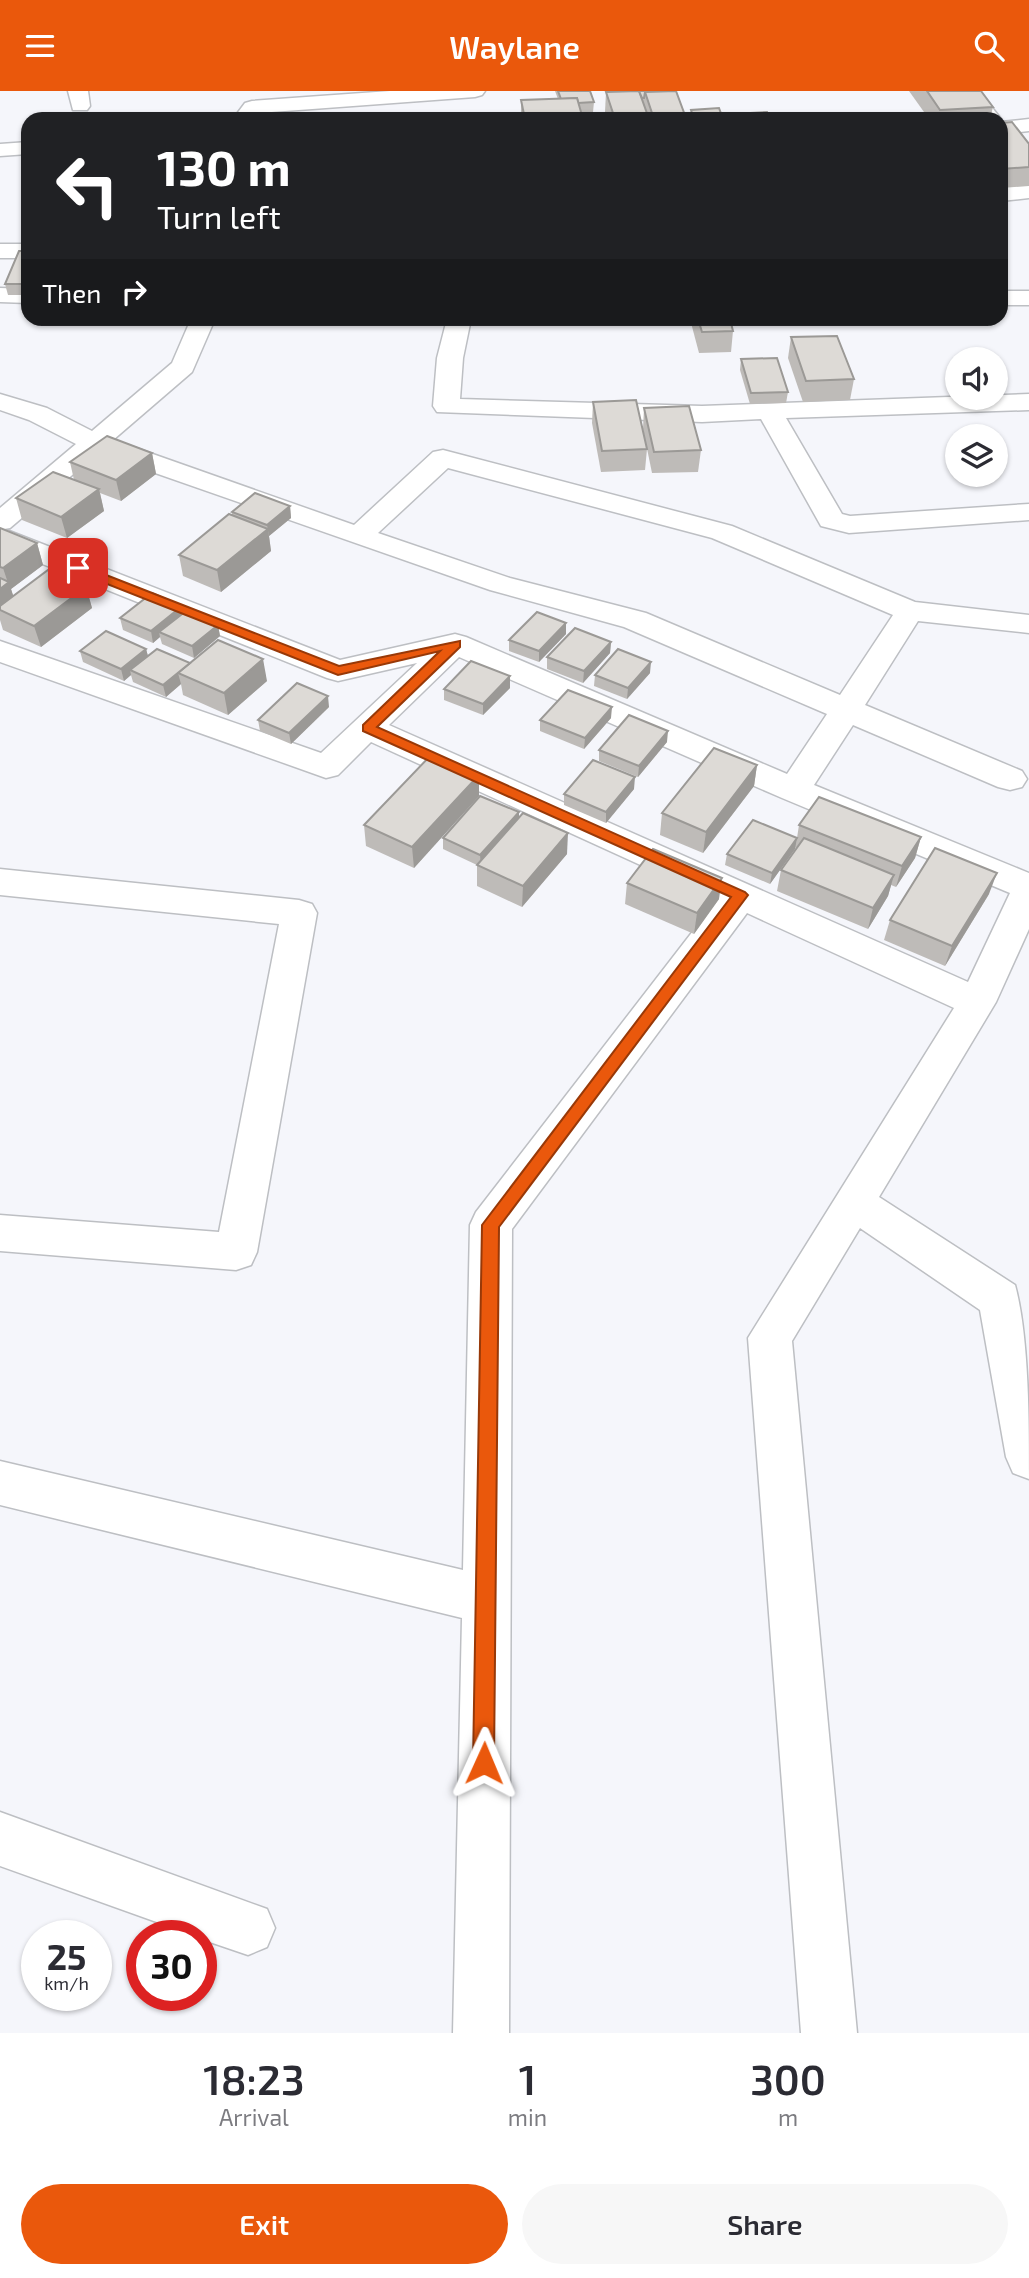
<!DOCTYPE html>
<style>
:root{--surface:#fff;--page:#f7f7f7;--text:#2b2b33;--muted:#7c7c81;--accent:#ea580c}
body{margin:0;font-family:"Exo 2",sans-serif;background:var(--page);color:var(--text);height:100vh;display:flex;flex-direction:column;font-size:26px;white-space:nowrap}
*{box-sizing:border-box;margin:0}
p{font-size:23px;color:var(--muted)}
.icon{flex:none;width:38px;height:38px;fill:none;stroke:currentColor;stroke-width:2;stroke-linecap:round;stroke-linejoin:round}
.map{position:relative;height:1942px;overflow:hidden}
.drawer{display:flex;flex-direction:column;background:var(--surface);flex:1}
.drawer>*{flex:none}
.top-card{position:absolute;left:21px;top:21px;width:987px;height:214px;border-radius:21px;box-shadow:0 2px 5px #0004;background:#202124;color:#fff;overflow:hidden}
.fabs{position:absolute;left:945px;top:256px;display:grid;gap:14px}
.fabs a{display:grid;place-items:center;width:63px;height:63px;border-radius:50%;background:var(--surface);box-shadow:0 2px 5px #0004;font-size:35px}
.speed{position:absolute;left:21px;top:1829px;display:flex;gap:14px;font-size:35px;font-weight:700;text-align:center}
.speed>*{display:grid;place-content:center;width:91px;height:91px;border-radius:50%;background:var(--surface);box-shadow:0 2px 5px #0004;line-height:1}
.speed small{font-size:18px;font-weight:400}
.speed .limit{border:10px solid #d22;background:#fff;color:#111}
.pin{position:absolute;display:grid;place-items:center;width:60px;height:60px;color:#fff;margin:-30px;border-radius:14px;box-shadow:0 4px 10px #0006}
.me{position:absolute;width:77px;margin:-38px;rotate:1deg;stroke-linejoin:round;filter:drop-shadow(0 0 5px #0008)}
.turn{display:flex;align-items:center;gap:24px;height:147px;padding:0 21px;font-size:32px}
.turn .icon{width:91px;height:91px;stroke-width:2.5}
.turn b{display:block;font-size:49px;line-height:60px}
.then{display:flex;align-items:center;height:66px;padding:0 21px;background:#0003;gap:14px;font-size:26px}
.eta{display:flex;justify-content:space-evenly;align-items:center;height:119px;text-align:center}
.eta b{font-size:42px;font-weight:600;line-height:49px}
.button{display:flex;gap:14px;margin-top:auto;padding:14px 21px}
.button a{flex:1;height:80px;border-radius:42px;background:var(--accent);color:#fff;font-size:28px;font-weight:600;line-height:80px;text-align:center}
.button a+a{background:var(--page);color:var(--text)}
header{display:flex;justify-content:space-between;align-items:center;height:91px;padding:0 21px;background:var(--accent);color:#fff;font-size:32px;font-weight:600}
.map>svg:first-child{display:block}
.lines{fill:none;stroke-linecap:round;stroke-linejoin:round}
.street-casing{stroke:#bdbfc3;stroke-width:3}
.street{fill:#fff;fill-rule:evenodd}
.wall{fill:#bebbb8}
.shaded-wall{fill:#9b9996}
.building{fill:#dddad6;stroke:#9b9996;stroke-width:2}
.route{fill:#ea580c;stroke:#983908;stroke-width:2}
</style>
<header><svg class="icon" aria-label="menu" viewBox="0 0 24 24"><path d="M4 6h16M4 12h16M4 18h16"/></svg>Waylane<svg class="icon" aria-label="search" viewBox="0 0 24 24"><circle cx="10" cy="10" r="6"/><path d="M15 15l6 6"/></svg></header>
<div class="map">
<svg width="1029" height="1942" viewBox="0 0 1029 1942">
<rect width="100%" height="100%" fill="#f5f6fb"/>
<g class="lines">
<g class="street-casing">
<g id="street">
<path d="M68 0H88L90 15 87 19H73Z"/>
<path d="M390 0H485L482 4 475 6 258 22 254 28H233L245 12 252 10Z"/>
<path d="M958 0H979L1001 28H980Z"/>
<path d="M1029 28V40L1001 43V31Z"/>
<path d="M28 51V63L0 65V53Z"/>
<path d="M1029 93V107L1001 110V96Z"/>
<rect x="0" y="153" width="28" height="14"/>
<path d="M0 197 28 198V212L0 211Z"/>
<rect x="1001" y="200" width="28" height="14"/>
<path d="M191 228H215L192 281 113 349 354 434 433 361 443 359 732 435 915 511 1029 524V542L918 530 865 614 1022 680 1027 688 1022 696 1010 699 998 696 853 634 814 694 1029 782V838L996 911 879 1106 1015 1194C1029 1245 1029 1331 1029 1388L1013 1382 1006 1366 980 1219 860 1137 792 1250 857 1942H801L748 1247 954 917 747 822 512 1138 509 1942H453L462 1527 0 1414V1370L463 1479 470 1134 476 1121 717 809 371 651 338 684 326 687 0 571V550L321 662 417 572 338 590 327 587 0 456V417L76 353 29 329 0 319V303L47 317 92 340 172 272ZM98 362 490 499 624 536 827 623 787 683 466 546 455 543 340 569 4 438 10 437ZM448 377 712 447 893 524 840 604 646 522 510 487 378 442ZM459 566 782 707 1010 802 968 891 389 634Z"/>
<path d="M447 228H471L463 267 460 308 702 315 1029 303V319L786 327 842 423 850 425 1029 413V429L849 442 821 435 761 328 702 331 437 321 433 315 437 267Z"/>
<path d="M0 778 299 809 312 813 317 822 257 1161 251 1174 236 1179 0 1160V1124L219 1141 279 833 0 804Z"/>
<path d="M0 1721 267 1818 275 1837 267 1856 248 1864 201 1848V1844H193L0 1775Z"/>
</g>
</g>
<use href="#street" class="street"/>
</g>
<g class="wall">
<path d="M555 0H590L594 11 593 21 581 22 583 28H521V9L558 8Z"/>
<path d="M676 0 686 28H608L605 21 606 1Z"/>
<path d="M909 0H981L993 16 990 28H929Z"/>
<path d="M691 19 723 28H690Z"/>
<path d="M1001 32 1029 53V95L1001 97Z"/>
<path d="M28 160V204H8L5 193Z"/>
<path d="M690 228H730L733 240 731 261 699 262Z"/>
<path d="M791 246 854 288 850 309 803 311 788 267Z"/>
<path d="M741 268 788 301 786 312 750 313 740 279Z"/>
<path d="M593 311 647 358 645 379 601 381 592 332Z"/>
<path d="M644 317 701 359 698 381 652 382 643 338Z"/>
<path d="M152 362 156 383 121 410 100 402 104 420 67 447 22 429 16 407 74 389 70 371Z"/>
<path d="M290 415 291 427 269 445 271 460 221 501 183 485 179 464 232 425V421Z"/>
<path d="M0 437 37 452 43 474 11 498 13 505 86 496 92 517 41 556 3 539 0 529Z"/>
<path d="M182 515 184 522 218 534 220 545 194 567 162 553 160 546 153 552 123 539 120 527Z"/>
<path d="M566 532V543L539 571 509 560V549Z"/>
<path d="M611 551 610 562 583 592 547 578V566Z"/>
<path d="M146 558 148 565 190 572 267 590 228 624 183 604 181 593 166 606 133 591 131 584 124 590 83 571 80 560Z"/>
<path d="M650 582 627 608 594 595 595 584Z"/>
<path d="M510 597 483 624 444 609V598Z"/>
<path d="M329 616 291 653 260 640 258 629Z"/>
<path d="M611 627 584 658 540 640V629Z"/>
<path d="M667 651 638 686 599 670V659Z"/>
<path d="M757 674 754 695 703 762 660 744 662 722Z"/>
<path d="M634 698 606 732 564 714V703Z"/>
<path d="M479 705 414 777 366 755 364 734Z"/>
<path d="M519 727 567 763 522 816 477 795V774L443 758V747Z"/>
<path d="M799 734 921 746 915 767 896 796 891 794 888 805 868 838 777 800 781 779 798 756H796L795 758 770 793 725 774 727 763 797 747Z"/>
<path d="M627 792 719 808 694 843 625 813Z"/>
<path d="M989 803 945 875 884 849 890 829Z"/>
</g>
<g class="shaded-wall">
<path d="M152 362 156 383 121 410 116 389Z"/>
<path d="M99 398 104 420 67 447 61 426Z"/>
<path d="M290 415 291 427 269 445 267 434Z"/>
<path d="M268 438 271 460 221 501 217 479Z"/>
<path d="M37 452 43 474 11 498 16 513 0 519V498L8 492 3 477Z"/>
<path d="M86 496 92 517 41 556 34 535Z"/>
<path d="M182 515 184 527 159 541 160 546 153 552 151 540Z"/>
<path d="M566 532V543L539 571V560Z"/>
<path d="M218 534 220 545 194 567 192 555Z"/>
<path d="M611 551 610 562 583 592 584 580Z"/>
<path d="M146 558 149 569 130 579 131 584 124 590 121 578Z"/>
<path d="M263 568 267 590 228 624 224 602Z"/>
<path d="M651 571 650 582 627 608 628 597Z"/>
<path d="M178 582 181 593 166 606 163 594Z"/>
<path d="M510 585V597L483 624V613Z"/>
<path d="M328 605 329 616 291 653 289 642Z"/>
<path d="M612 616 611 627 584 658 585 647Z"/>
<path d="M668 640 667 651 638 686 639 675Z"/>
<path d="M757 674 754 695 703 762 706 741Z"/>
<path d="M479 684V705L414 777 412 756Z"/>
<path d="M635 686 634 698 606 732V721Z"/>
<path d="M519 721V732L481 775 480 764Z"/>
<path d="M568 742 567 763 522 816 523 795Z"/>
<path d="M921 746 915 767 896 796 902 775Z"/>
<path d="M797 747 795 758 770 793 772 782Z"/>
<path d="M997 782 989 803 945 875 952 855Z"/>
<path d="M894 784 888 805 868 838 873 817Z"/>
<path d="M722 787 719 808 694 843 697 822Z"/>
</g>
<g class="building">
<path d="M558 0H590L594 11 578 12 577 7 561 8Z"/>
<path d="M639 0 649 28H615L606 1Z"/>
<path d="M639 0H665L645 1 644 7H642Z"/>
<path d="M676 0 686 27 654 28 645 1Z"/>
<path d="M927 0H981L993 16 940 19Z"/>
<path d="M577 7 583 28H525L521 9Z"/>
<path d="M719 17 723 28H694L691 19Z"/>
<path d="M767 21 770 28H737L734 23Z"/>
<path d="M1012 31 1029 53V76L1001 78V32Z"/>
<path d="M19 160H28V193H5Z"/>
<path d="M698 228H730L733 240 702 241Z"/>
<path d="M837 245 854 288 806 290 791 246Z"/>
<path d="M777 267 788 301 751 302 741 268Z"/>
<path d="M636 309 647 358 602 360 593 311Z"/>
<path d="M689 315 701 359 654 361 644 317Z"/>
<path d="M107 345 152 362 116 389 70 371Z"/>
<path d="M53 381 99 398 61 426 16 407Z"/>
<path d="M255 402 290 415 267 434 232 421Z"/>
<path d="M229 423 268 438 217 479 179 464Z"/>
<path d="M0 437 37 452 3 477 0 476Z"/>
<path d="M48 479 86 496 34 535 0 519V515Z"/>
<path d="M0 487 9 491 0 498Z"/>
<path d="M152 502 182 515 151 540 120 527Z"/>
<path d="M186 520 218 534 192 555 159 541Z"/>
<path d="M537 521 566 532 539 560 509 549Z"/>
<path d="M575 537 611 551 584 580 547 566Z"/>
<path d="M106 540 146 558 121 578 80 560Z"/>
<path d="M218 549 263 568 224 602 178 582Z"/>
<path d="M157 558 190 572 163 594 130 579Z"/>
<path d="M618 558 651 571 628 597 595 584Z"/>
<path d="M471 570 510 585 483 613 444 598Z"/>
<path d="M297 592 328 605 289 642 258 629Z"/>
<path d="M568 599 612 616 585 647 540 629Z"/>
<path d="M629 624 668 640 639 675 599 659Z"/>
<path d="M714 657 757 674 706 741 662 722Z"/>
<path d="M431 664 479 684 412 756 364 734Z"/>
<path d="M593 669 635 686 606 721 564 703Z"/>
<path d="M480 705 519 721 480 764 443 747Z"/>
<path d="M819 706 921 746 902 775 799 734Z"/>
<path d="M523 722 568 742 523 795 477 774Z"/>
<path d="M753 729 797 747 772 782 727 763Z"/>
<path d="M804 747 894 784 873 817 781 779Z"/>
<path d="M935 757 997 782 952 855 890 829Z"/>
<path d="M653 758 722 787 697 822 627 792Z"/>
</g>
<path class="route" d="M78 473 339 575 460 550V556L377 636 745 801 748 804 499 1136 494 1672 491 1679 484 1682 476 1679 473 1672 482 1134 731 806 363 640V634L440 560 338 584 74 480 72 477Z"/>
</svg>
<div class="fabs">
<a><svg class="icon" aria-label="sound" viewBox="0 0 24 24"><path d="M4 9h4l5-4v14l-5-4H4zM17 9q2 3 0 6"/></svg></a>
<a><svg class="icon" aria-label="layers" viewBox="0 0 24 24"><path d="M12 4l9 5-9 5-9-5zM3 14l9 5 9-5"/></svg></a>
</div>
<div class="speed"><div>25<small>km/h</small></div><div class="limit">30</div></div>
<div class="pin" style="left:78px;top:477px;background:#d93025"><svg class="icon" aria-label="arrive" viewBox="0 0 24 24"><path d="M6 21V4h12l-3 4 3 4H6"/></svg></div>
<svg class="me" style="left:484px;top:1672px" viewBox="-20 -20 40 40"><path d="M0-17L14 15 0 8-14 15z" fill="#ea580c" stroke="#fff" stroke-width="4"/></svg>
<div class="top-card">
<div class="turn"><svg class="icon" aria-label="left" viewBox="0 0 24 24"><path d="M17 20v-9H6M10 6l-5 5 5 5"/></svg><div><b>130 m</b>Turn left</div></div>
<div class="then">Then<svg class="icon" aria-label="right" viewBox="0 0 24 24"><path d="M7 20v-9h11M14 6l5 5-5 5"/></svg></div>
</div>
</div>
<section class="drawer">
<div class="eta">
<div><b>18:23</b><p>Arrival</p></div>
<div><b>1</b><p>min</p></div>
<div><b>300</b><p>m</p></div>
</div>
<div class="button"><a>Exit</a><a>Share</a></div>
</section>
